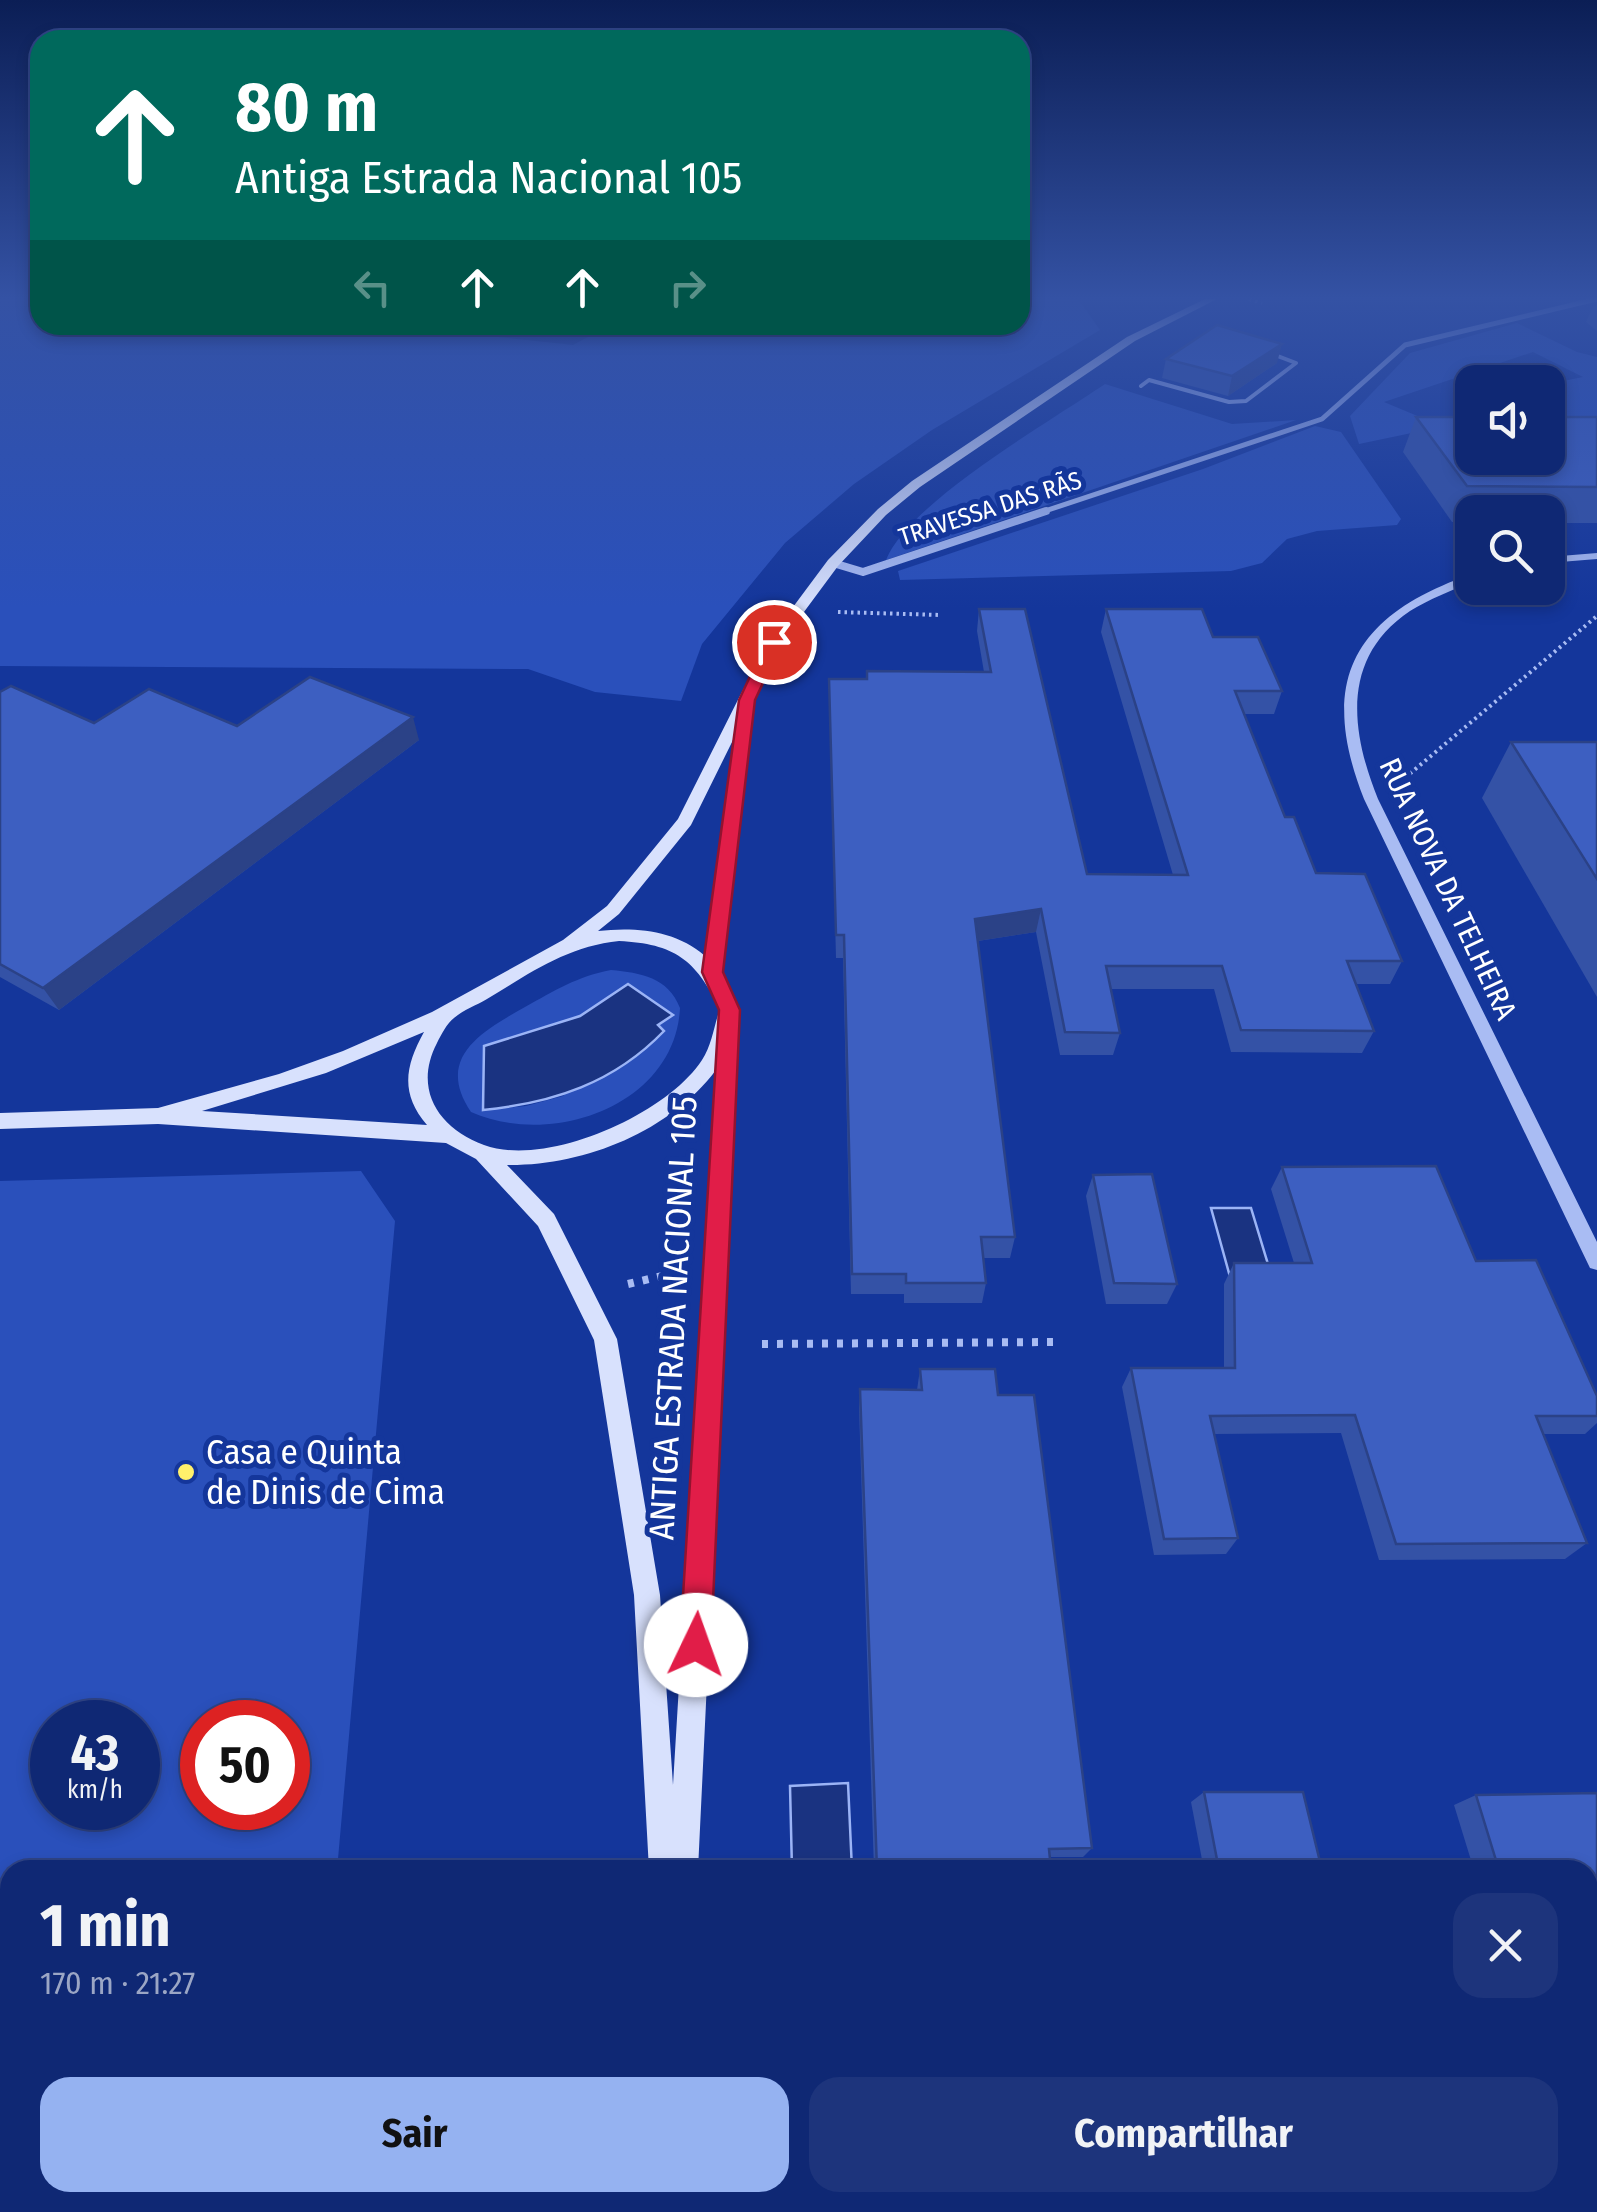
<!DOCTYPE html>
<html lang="pt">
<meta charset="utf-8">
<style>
:root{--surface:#0f2874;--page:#1d347c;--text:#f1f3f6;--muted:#9ba6c5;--line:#2f4486;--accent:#95b2f1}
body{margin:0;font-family:"Fira Sans Condensed",sans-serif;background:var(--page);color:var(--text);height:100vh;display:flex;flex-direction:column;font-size:38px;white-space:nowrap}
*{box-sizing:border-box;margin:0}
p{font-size:32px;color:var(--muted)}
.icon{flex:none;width:55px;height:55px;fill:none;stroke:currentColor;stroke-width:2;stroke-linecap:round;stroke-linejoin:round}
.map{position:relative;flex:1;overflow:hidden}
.drawer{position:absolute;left:0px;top:1860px;width:1598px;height:352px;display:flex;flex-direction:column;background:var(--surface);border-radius:30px 30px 0 0;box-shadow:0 5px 15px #0003,0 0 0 2px var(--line)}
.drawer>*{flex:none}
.hud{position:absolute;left:30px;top:30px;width:1000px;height:305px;border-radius:30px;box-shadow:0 5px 15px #0003,0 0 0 2px var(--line);background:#00695c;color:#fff;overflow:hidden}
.buttons{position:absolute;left:1455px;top:365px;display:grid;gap:20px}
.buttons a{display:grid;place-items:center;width:110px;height:110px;border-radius:20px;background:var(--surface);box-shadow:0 5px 15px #0003,0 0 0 2px var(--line);font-size:50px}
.speed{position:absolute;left:30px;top:1700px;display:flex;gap:20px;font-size:50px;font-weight:700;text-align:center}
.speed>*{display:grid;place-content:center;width:130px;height:130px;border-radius:50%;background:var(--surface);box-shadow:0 5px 15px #0003,0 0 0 2px var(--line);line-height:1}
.speed small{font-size:25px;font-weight:400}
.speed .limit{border:15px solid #d22;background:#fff;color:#111}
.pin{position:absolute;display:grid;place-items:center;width:85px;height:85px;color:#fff;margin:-42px;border:5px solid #fff;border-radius:50%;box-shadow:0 2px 10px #0007}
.me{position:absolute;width:110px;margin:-55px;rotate:3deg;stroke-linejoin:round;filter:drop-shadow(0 0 8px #0008)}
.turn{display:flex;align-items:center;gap:35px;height:210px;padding:0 40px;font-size:45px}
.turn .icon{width:130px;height:130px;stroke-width:2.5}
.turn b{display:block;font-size:70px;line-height:85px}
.lanes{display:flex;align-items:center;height:95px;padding:0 40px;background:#0003;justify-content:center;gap:50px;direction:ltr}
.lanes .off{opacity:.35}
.round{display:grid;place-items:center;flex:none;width:105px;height:105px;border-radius:30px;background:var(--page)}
.head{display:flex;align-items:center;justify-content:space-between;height:170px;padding:0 40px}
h1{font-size:60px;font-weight:700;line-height:75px}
.cta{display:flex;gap:20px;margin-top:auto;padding:20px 40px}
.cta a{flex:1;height:115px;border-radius:30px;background:var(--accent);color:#111;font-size:40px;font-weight:700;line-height:115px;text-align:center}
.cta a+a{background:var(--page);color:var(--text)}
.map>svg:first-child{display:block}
.green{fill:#2a50bb;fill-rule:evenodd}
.water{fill:#1a3381;stroke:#9bb4f6;stroke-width:2.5}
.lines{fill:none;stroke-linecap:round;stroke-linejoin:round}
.path-far1{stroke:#a9bcf3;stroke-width:4;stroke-dasharray:2.5 4;stroke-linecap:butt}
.path{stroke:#a9bcf3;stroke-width:8;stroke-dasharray:6 9;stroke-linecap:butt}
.service{stroke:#a9bcf3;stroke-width:4}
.minor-far1{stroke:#a9bcf3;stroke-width:5}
.minor{stroke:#a9bcf3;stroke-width:8}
.tertiary{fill:#a9bcf3;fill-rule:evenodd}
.secondary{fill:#d8e1fd;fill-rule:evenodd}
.wall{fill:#3452a6}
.shaded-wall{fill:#2b4287}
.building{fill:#3d5fc1;stroke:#2b4287;stroke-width:2.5}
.route{fill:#e11d48;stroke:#92132f;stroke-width:2.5}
.poi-dot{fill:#fff06b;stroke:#14369b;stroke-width:4}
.labels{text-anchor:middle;stroke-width:10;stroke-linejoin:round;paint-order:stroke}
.far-street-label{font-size:25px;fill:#fff;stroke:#14369b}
.street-label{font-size:30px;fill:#fff;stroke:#14369b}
.near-street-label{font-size:35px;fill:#fff;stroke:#14369b}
.near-poi-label{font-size:35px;fill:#fff;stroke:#14369b;text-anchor:start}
</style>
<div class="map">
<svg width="1597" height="2212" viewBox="0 0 1597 2212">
<rect width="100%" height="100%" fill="#14369b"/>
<g class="green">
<path d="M0 299H40V325H388L573 345 610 325H1020V299H1078L1100 330 932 430 854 484 785 543 702 644 681 701 595 692 528 669 0 666Z"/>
<path d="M1517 323 1577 352 1597 357V431L1548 433V384L1583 377 1533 352 1384 402 1439 425 1472 412V430H1426L1359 444 1350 416 1410 353Z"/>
<path d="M1105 384 1232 424 1296 420 886 560C908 503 1051 421 1105 384Z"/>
<path d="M1315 426 1341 432 1401 519 1397 525 1317 531 1287 539 1262 563 1231 571 900 580 898 571 1203 469Z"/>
<path d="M611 970C641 973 668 977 680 1008 675 1106 551 1148 471 1112 434 1057 483 1031 525 1007 554 991 578 976 611 970ZM628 984 657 1025 563 1096 526 1106 483 1110 484 1046 580 1016Z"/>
<path d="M361 1171 395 1221 337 1870H10V2202L307 2203V2212H0V1181ZM52 1722H138V1808H52ZM202 1722H288V1808H202Z"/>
</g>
<g class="water">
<path d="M628 984 673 1015 658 1025 664 1031C614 1083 553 1103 483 1110L484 1046 580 1016Z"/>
<path d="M1211 1208H1251L1274 1284H1232Z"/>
<path d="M848 1783 852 1870H792L790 1786Z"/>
</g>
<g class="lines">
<g class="path-far1">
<path d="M1249 299 1262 303"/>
<path d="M838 612 941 615"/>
<path d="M1400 782 1597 616"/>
</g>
<g class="path">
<path d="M628 1284 675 1273"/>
<path d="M762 1344 1056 1342"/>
</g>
<path class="service" d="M1141 386 1149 380 1229 402 1246 401 1296 363 1270 353"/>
<path class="minor-far1" d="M1039 513 1322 419 1405 345 1597 299"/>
<path class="minor" d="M833 563 863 572 1046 511"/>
<g class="tertiary">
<path d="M1597 553V559L1548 563V557Z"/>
<path d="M1472 574V581C1452 591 1429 599 1410 611 1340 658 1351 732 1378 799L1597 1242V1270L1590 1268 1364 799C1317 680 1354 615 1472 574Z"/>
</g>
<g class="secondary">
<path d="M1205 299H1217L1135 341 920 487 886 515 838 566 781 643 746 713 752 717 720 975 738 1009 732 1030 738 1036 698 1870H649L634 1595 594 1340 538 1226 476 1159 446 1143 158 1124 0 1129V1113L158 1108 279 1074 343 1051 432 1012 563 940 607 906 678 819 767 642 828 560 878 509 912 481 1127 337ZM735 736 705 956C675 930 636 927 598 931L619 914 691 825ZM619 941C675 944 695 959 720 1009 714 1025 712 1045 702 1060 667 1114 547 1168 484 1145 438 1128 413 1089 437 1043 441 1035 447 1023 454 1018 463 1010 477 1005 487 999 530 973 568 946 619 941ZM424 1032C405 1066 400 1094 427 1125L202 1111 326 1073ZM716 1070 673 1785 660 1595 617 1339 554 1214 507 1165C584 1166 669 1132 716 1070Z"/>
<rect x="648" y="2202" width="34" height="10"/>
</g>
</g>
<g class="wall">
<path d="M1597 305V331L1586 322 1593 307Z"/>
<path d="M1166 359 1277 363 1228 396 1162 378Z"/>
<path d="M1416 417H1597V523H1548V512H1472V523L1452 522 1403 452Z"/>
<path d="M979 609 1087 874 1173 875 1101 632 1106 609 1213 637 1282 691 1274 714H1244L1285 817 1316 873 1402 961 1390 984H1356L1374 1031 1362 1053 1231 1052 1214 989H1111L1120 1033 1113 1055H1060L1036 932 978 941 1015 1237 1010 1258H984L986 1283 982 1303H904V1294H851L843 958H836L829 679H867L984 672 977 631Z"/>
<path d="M0 692 94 723 237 726 419 740 59 1010 0 977Z"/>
<path d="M1511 742H1597V997L1482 798Z"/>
<path d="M1282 1167 1476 1261 1597 1396V1423L1585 1434H1543L1587 1543 1565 1559 1379 1560 1341 1433 1214 1434 1238 1538 1226 1554 1154 1555 1122 1387 1131 1368H1224V1284L1234 1263H1294L1271 1189Z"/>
<path d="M1093 1175 1177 1284 1167 1304H1106L1086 1196Z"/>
<path d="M920 1369 998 1395 1092 1848 1083 1857H1050L1051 1870H874L859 1408 860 1389 917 1390Z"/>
<path d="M1204 1792 1322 1870H1204L1191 1802Z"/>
<path d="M1597 1793V2212H1267L1265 2202H1588V1870H1474L1454 1805 1476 1795Z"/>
</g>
<g class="shaded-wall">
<path d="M1282 344 1277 363 1228 396 1232 376Z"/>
<path d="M413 717 419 740 59 1010 43 988Z"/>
<path d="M1041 909 1036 932 971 942 975 919Z"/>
</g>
<g class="building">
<path d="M1217 325 1282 344 1232 376 1166 359Z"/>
<path d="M1416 417H1472V458H1548V417H1597V487L1467 486Z"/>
<path d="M979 609H1025L1087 874 1188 875 1106 609H1202L1213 637H1258L1282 691H1235L1285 817H1294L1316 873 1365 874 1402 961H1347L1374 1031 1241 1030 1222 966H1106L1120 1033 1065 1032 1041 909 975 919 1015 1237H981L986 1283H906V1274H852L844 935H836L829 679H867V671L991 672Z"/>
<path d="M310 677 413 717 43 988 0 964V692L11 686 94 723 149 689 237 726Z"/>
<path d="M1511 742H1597V879Z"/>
<path d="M1436 1166 1476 1261 1536 1260 1597 1396V1416H1536L1587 1543 1396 1544 1355 1415 1210 1416 1238 1538 1164 1539 1131 1368H1235L1234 1263H1312L1282 1167Z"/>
<path d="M1152 1174 1177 1284 1114 1283 1093 1175Z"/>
<path d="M920 1369H995L998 1395H1034L1092 1848 1049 1849 1051 1870H877L860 1389 922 1390Z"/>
<path d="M1204 1792H1303L1322 1870H1219Z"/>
<path d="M1597 1793V2212H1284L1282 2202H1588V1870H1499L1476 1795Z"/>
<path d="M893 2202H1139L1140 2212H893Z"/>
</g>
<linearGradient id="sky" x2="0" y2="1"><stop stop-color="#0b1e55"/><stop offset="0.49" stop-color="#3452a4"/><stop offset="1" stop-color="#3452a4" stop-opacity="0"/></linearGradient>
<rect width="1597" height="608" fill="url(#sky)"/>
<path class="route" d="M774 637 782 642 755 700 723 972 740 1010 711 1645 706 1656 696 1661 685 1656 680 1645 719 1010 702 972 739 700 766 642Z"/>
<circle class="poi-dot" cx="186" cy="1472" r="10"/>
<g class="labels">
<g class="far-street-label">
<text transform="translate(990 508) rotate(-18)" y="9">TRAVESSA DAS RÃS</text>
</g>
<g class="street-label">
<text transform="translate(1448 889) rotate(65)" y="10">RUA NOVA DA TELHEIRA</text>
</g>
<g class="near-street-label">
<text transform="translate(673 1318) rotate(-87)" y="12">ANTIGA ESTRADA NACIONAL 105</text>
</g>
<g class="near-poi-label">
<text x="206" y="1464">Casa e Quinta<tspan x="206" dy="40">de Dinis de Cima</tspan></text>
</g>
</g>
</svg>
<div class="buttons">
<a><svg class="icon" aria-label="sound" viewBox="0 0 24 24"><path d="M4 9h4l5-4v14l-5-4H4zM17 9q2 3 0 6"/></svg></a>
<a><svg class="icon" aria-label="search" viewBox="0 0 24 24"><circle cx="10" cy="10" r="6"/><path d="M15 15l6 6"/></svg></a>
</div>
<div class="speed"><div>43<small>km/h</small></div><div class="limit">50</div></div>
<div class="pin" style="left:774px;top:642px;background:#d93025"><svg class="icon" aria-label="arrive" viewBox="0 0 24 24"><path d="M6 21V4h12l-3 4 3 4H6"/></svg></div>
<svg class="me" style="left:696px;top:1645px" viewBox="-20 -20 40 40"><circle r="19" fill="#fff"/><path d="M0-13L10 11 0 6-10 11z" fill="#e11d48"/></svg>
<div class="hud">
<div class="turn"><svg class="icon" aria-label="ahead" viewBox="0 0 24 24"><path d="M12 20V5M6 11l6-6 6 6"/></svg><div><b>80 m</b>Antiga Estrada Nacional 105</div></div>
<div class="lanes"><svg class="icon off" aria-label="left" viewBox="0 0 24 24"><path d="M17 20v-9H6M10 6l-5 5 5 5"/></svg><svg class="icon" aria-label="ahead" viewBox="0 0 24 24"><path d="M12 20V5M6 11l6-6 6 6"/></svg><svg class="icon" aria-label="ahead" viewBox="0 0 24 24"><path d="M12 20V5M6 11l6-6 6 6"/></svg><svg class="icon off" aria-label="right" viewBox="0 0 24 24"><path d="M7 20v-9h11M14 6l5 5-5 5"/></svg></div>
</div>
<section class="drawer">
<div class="head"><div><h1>1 min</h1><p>170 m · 21:27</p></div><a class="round"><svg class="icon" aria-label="close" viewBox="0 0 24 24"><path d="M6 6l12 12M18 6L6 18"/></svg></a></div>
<div class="cta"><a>Sair</a><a>Compartilhar</a></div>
</section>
</div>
